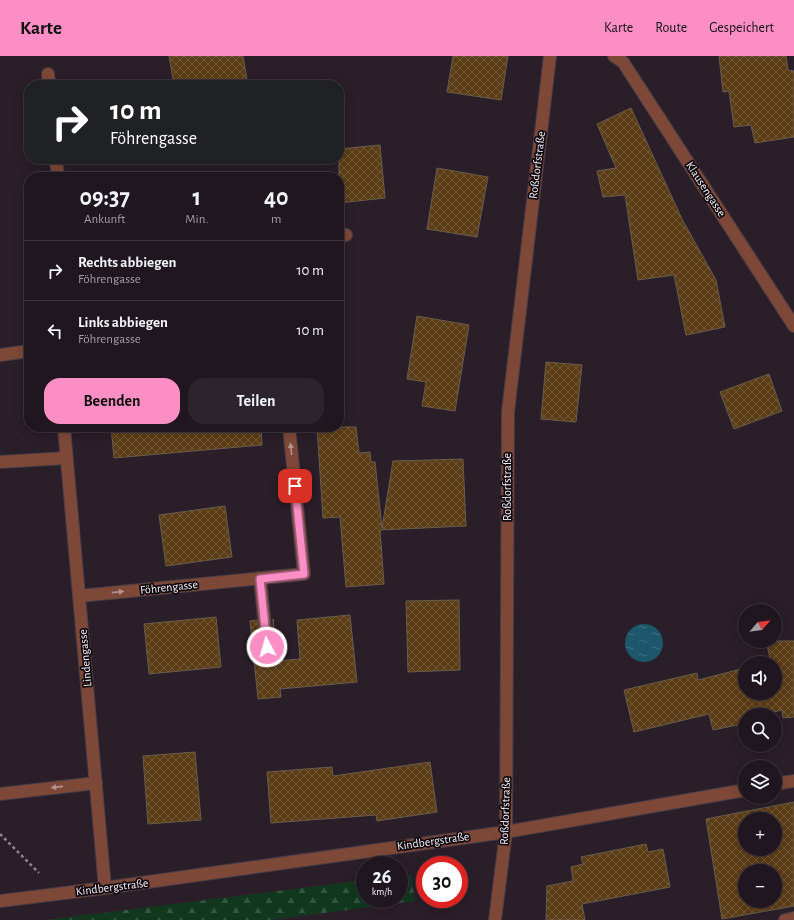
<!DOCTYPE html>
<html lang="de">
<meta charset="utf-8">
<style>
:root{--surface:#20161f;--page:#2d232c;--text:#f1f3f6;--muted:#a29fa4;--line:#3d353d;--accent:#fb8fc5}
body{margin:0;font-family:"Alegreya Sans",sans-serif;background:var(--page);color:var(--text);height:100vh;display:flex;flex-direction:column;font-size:15px;white-space:nowrap}
*{box-sizing:border-box;margin:0}
p{font-size:13px;color:var(--muted)}
.icon{flex:none;width:22px;height:22px;fill:none;stroke:currentColor;stroke-width:2;stroke-linecap:round;stroke-linejoin:round}
.map{position:relative;flex:1;overflow:hidden}
.details{position:absolute;left:24px;top:116px;width:320px;height:260px;display:flex;flex-direction:column;background:var(--surface);border-radius:16px;box-shadow:0 2px 10px #0003,0 0 0 1px var(--line)}
.details>*{flex:none}
.hud{position:absolute;left:24px;top:24px;width:320px;height:84px;border-radius:16px;box-shadow:0 2px 10px #0003,0 0 0 1px var(--line);background:#202124;color:#fff;overflow:hidden}
.needle{width:26px;rotate:62deg}
.tools{position:absolute;left:738px;top:548px;display:grid;gap:8px}
.tools a{display:grid;place-items:center;width:44px;height:44px;border-radius:50%;background:var(--surface);box-shadow:0 2px 10px #0003,0 0 0 1px var(--line);font-size:20px}
.speed{position:absolute;left:356px;top:800px;display:flex;gap:8px;font-size:20px;font-weight:700;text-align:center}
.speed>*{display:grid;place-content:center;width:52px;height:52px;border-radius:50%;background:var(--surface);box-shadow:0 2px 10px #0003,0 0 0 1px var(--line);line-height:1}
.speed small{font-size:10px;font-weight:400}
.speed .limit{border:6px solid #d22;background:#fff;color:#111}
.pin{position:absolute;display:grid;place-items:center;width:34px;height:34px;color:#fff;margin:-17px;border-radius:8px;box-shadow:0 2px 6px #0006}
.me{position:absolute;width:44px;margin:-22px;rotate:354deg;stroke-linejoin:round;filter:drop-shadow(0 0 3px #0008)}
.turn{display:flex;align-items:center;gap:14px;height:84px;padding:0 20px;font-size:18px}
.turn .icon{width:52px;height:52px;stroke-width:2.5}
.turn b{display:block;font-size:28px;line-height:34px}
.eta{display:flex;justify-content:space-evenly;align-items:center;height:68px;text-align:center}
.eta b{font-size:24px;font-weight:700;line-height:28px}
.primary-button{display:flex;gap:8px;margin-top:auto;padding:8px 20px}
.primary-button a{flex:1;height:46px;border-radius:16px;background:var(--accent);color:#111;font-size:16px;font-weight:700;line-height:46px;text-align:center}
.primary-button a+a{background:var(--page);color:var(--text)}
ul{padding:0;list-style:none}
li{display:flex;align-items:center;gap:12px;height:60px;padding:0 20px;border-top:1px solid var(--line)}
li div{flex:1}
li b{display:block;font-size:15px}
li em{font-style:normal}
header{display:flex;align-items:center;gap:24px;box-sizing:border-box;height:56px;padding:0 20px;background:var(--accent);color:#111}
header strong{font-size:19px}
nav{display:flex;gap:22px;margin-inline-start:auto;font-size:14px}
.map>svg:first-child{display:block}
.forest{fill:url(#forest-firs)}
.water{fill:url(#water-ripples)}
.building{fill:url(#building-cross-hatch);stroke:#695c4d;fill-rule:evenodd}
.lines{fill:none;stroke-linecap:round;stroke-linejoin:round}
.minor-casing{stroke:#473b46;stroke-width:14}
.path{stroke:#90858f;stroke-width:2.5;stroke-dasharray:3 3;stroke-linecap:butt}
.minor{stroke:#7e4838;stroke-width:12}
.oneway{fill:#b4938e}
.route-casing{stroke:#a35d80;stroke-width:10}
.route{stroke:#fb8fc5;stroke-width:7}
.labels{text-anchor:middle;stroke-width:3.5;stroke-linejoin:round;paint-order:stroke}
.street-label{font-size:12px;fill:#f7eef6;stroke:#0f0a0f}
</style>
<header>
<strong>Karte</strong>
<nav><a>Karte</a><a>Route</a><a>Gespeichert</a></nav>
</header>
<div class="map">
<svg width="794" height="864" viewBox="0 0 794 864">
<defs>
<pattern id="forest-firs" width="22" height="20" patternUnits="userSpaceOnUse"><rect width="22" height="20" fill="#11381f"/><path d="M5 1l3.5 6h-7zM16 11l3.5 6h-7z" fill="#345540"/></pattern>
<pattern id="water-ripples" width="26" height="14" patternUnits="userSpaceOnUse"><rect width="26" height="14" fill="#1d576c"/><path d="M2 4q2-2 4 0t4 0M15 11q2-2 4 0t4 0" fill="none" stroke="#3f6f82"/></pattern>
<pattern id="building-cross-hatch" width="8" height="8" patternUnits="userSpaceOnUse"><rect width="8" height="8" fill="#5a3c15"/><path d="M0 0l8 8M0 8l8-8" fill="none" stroke="#725838"/></pattern>
</defs>
<rect width="100%" height="100%" fill="#2a1e29"/>
<path class="forest" d="M411 818 415 845 271 864H46L365 824V843H399V819Z"/>
<circle class="water" cx="644" cy="587" r="19"/>
<g class="building">
<path d="M169 0H243L248 29H174Z"/>
<path d="M453 0H508L501 44 447 36Z"/>
<path d="M719 0H786L788 14 794 15V81L755 87 751 69 734 71 729 35 723 36Z"/>
<path d="M631 52 682 163 716 224 725 271 686 279 674 219 638 224 625 139 603 141 597 115 616 112 597 68Z"/>
<path d="M380 89 385 142 339 147V93Z"/>
<path d="M437 112 488 121 477 181 427 173Z"/>
<path d="M417 260 469 269 455 355 422 350 426 326 407 323Z"/>
<path d="M546 306 582 309 576 366 541 363Z"/>
<path d="M769 318 782 355 734 373 720 336Z"/>
<path d="M111 371H261L262 389 114 402Z"/>
<path d="M317 371H356L359 397 370 396 371 406H375L382 472 393 405 463 403 466 470 380 474 384 528 346 531 340 461 323 462Z"/>
<path d="M225 450 232 501 166 510 159 459Z"/>
<path d="M459 544 460 614 408 616 406 545Z"/>
<path d="M350 559 357 626 280 633 281 641 258 643 250 565 257 564 260 592 264 598H267L272 597 274 591 273 563 277 605 300 603 297 564Z"/>
<path d="M216 561 221 611 149 618 144 568Z"/>
<path d="M766 585H794V661L783 662 782 654 760 659H745V663L741 664 742 668 713 674 709 658 634 676 624 634 697 617 698 624 745 612V637H775V607H767L771 606Z"/>
<path d="M195 696 201 764 148 768 143 700Z"/>
<path d="M430 706 437 756 377 765 376 759 271 767 267 716 332 711 333 720Z"/>
<path d="M794 746V850L722 863 706 763ZM745 763H775V793H745ZM745 815H775V845H745Z"/>
<path d="M646 788 648 796 663 793 670 831 582 848 585 864H546L547 830 573 825 571 811 583 808 581 801Z"/>
</g>
<g class="lines">
<g class="minor-casing">
<g id="minor">
<path d="M614 0 623 6 794 270"/>
<path d="M48 18 49 29"/>
<path d="M56 103 58 121"/>
<path d="M339 180 346 179"/>
<path d="M0 299 29 295"/>
<path d="M64 371 105 832"/>
<path d="M0 406 66 402"/>
<path d="M260 523 267 591"/>
<path d="M79 540 304 518 289 371"/>
<path d="M775 728 794 725"/>
<path d="M0 738 96 727"/>
<path d="M0 845 105 832 506 776 745 734"/>
<path d="M495 864 506 776 508 356 550 0"/>
<path d="M785 864 794 862"/>
</g>
</g>
<path class="path" d="M0 778 39 817"/>
<use href="#minor" class="minor"/>
</g>
<defs><path id="oneway-solid" d="M-6-.8H1V-3.2L6.5 0L1 3.2V.8H-6Z"/></defs>
<g class="oneway">
<use href="#oneway-solid" transform="translate(291 393) rotate(-96)"/>
<use href="#oneway-solid" transform="translate(118 536) rotate(-6)"/>
<use href="#oneway-solid" transform="translate(57 731) rotate(174)"/>
</g>
<g class="lines">
<g class="route-casing">
<path id="route" d="M267 591 260 523 304 518 295 430"/>
</g>
<use href="#route" class="route"/>
</g>
<g class="labels">
<g class="street-label">
<text transform="translate(537 109) rotate(-83)" y="4">Roßdorfstraße</text>
<text transform="translate(706 133) rotate(57)" y="4">Klausengasse</text>
<text transform="translate(507 431) rotate(-90)" y="4">Roßdorfstraße</text>
<text transform="translate(169 531) rotate(-6)" y="4">Föhrengasse</text>
<text transform="translate(85 602) rotate(-95)" y="4">Lindengasse</text>
<text transform="translate(505 755) rotate(-88)" y="4">Roßdorfstraße</text>
<text transform="translate(433 785) rotate(-8)" y="4">Kindbergstraße</text>
<text transform="translate(112 831) rotate(-7)" y="4">Kindbergstraße</text>
</g>
</g>
</svg>
<div class="tools">
<a><svg class="needle" viewBox="-14 -14 28 28"><path d="M0-13l5 13h-10z" fill="#e53935"/><path d="M0 13l5-13h-10z" fill="#a29fa4"/></svg></a>
<a><svg class="icon" aria-label="sound" viewBox="0 0 24 24"><path d="M4 9h4l5-4v14l-5-4H4zM17 9q2 3 0 6"/></svg></a>
<a><svg class="icon" aria-label="search" viewBox="0 0 24 24"><circle cx="10" cy="10" r="6"/><path d="M15 15l6 6"/></svg></a>
<a><svg class="icon" aria-label="layers" viewBox="0 0 24 24"><path d="M12 4l9 5-9 5-9-5zM3 14l9 5 9-5"/></svg></a>
<a>+</a>
<a>−</a>
</div>
<div class="speed"><div>26<small>km/h</small></div><div class="limit">30</div></div>
<div class="pin" style="left:295px;top:430px;background:#d93025"><svg class="icon" aria-label="arrive" viewBox="0 0 24 24"><path d="M6 21V4h12l-3 4 3 4H6"/></svg></div>
<svg class="me" style="left:267px;top:591px" viewBox="-20 -20 40 40"><circle r="17" fill="#fb8fc5" stroke="#fff" stroke-width="3"/><path d="M0-11L8 9 0 5-8 9z" fill="#fff"/></svg>
<div class="hud">
<div class="turn"><svg class="icon" aria-label="right" viewBox="0 0 24 24"><path d="M7 20v-9h11M14 6l5 5-5 5"/></svg><div><b>10 m</b>Föhrengasse</div></div>
</div>
<section class="details">
<div class="eta">
<div><b>09:37</b><p>Ankunft</p></div>
<div><b>1</b><p>Min.</p></div>
<div><b>40</b><p>m</p></div>
</div>
<ul>
<li><svg class="icon" aria-label="right" viewBox="0 0 24 24"><path d="M7 20v-9h11M14 6l5 5-5 5"/></svg><div><b>Rechts abbiegen</b><p>Föhrengasse</p></div><em>10 m</em></li>
<li><svg class="icon" aria-label="left" viewBox="0 0 24 24"><path d="M17 20v-9H6M10 6l-5 5 5 5"/></svg><div><b>Links abbiegen</b><p>Föhrengasse</p></div><em>10 m</em></li>
</ul>
<div class="primary-button"><a>Beenden</a><a>Teilen</a></div>
</section>
</div>
